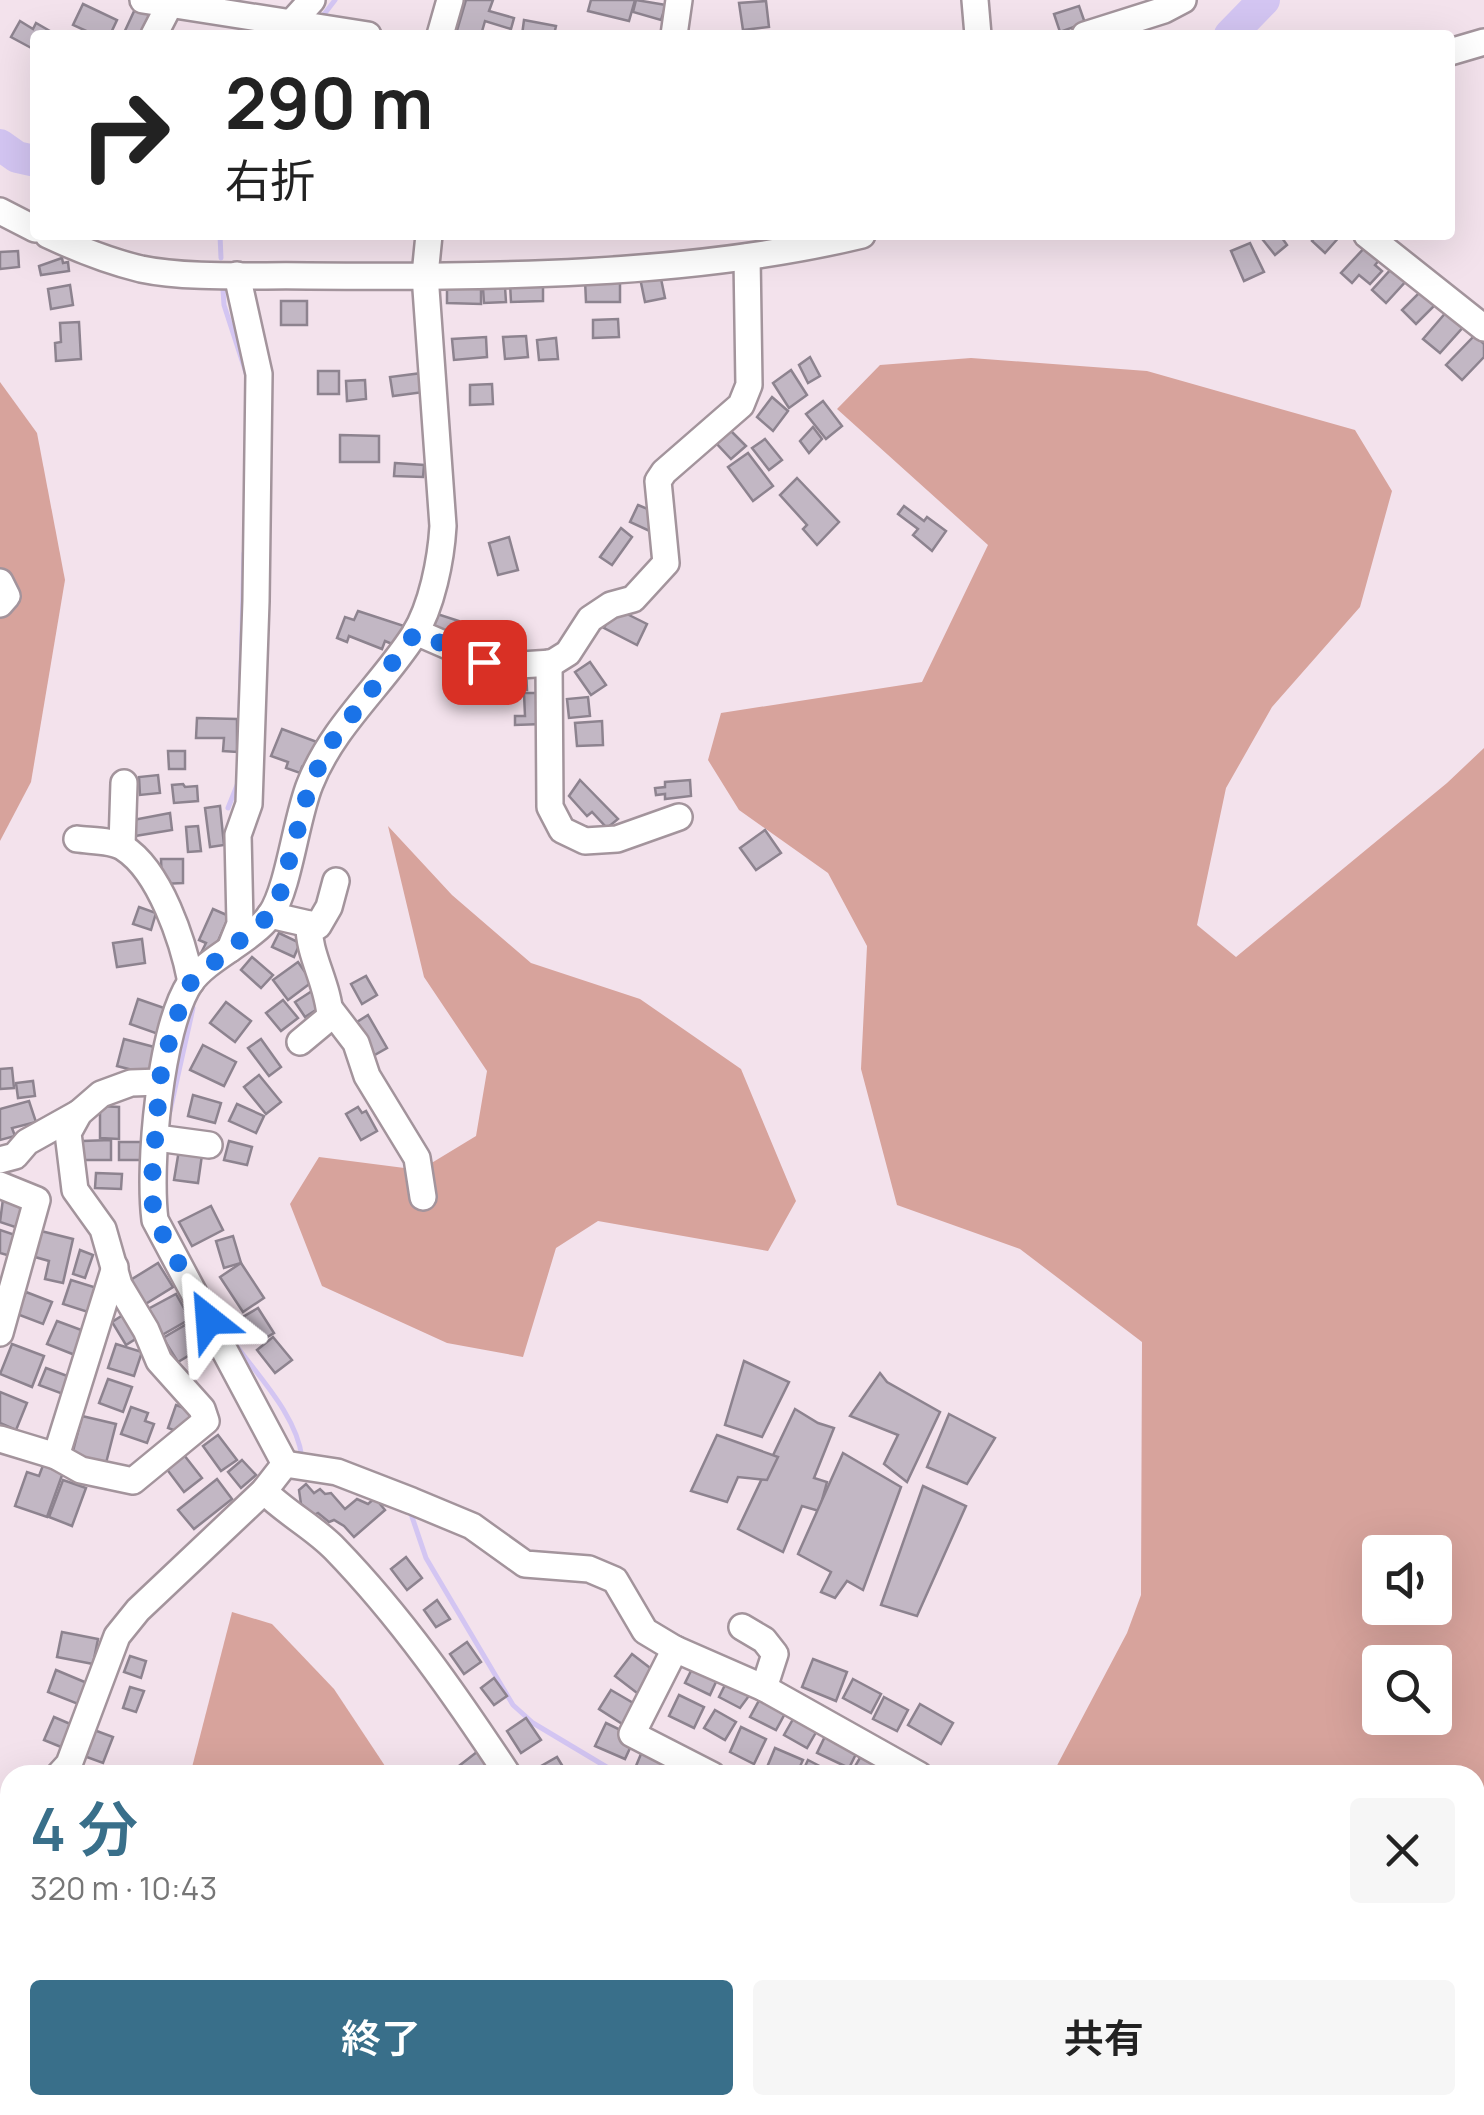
<!DOCTYPE html>
<html lang="ja">
<meta charset="utf-8">
<style>
:root{--surface:#fff;--page:#f6f6f6;--text:#222;--muted:#767676;--accent:#396f8a}
body{margin:0;font-family:Manrope,"Noto Sans JP",sans-serif;background:var(--page);color:var(--text);height:100vh;display:flex;flex-direction:column;font-size:38px;white-space:nowrap}
*{box-sizing:border-box;margin:0}
p{font-size:32px;color:var(--muted)}
.icon{flex:none;width:55px;height:55px;fill:none;stroke:currentColor;stroke-width:2;stroke-linecap:round;stroke-linejoin:round}
.map{position:relative;flex:1;overflow:hidden}
.drawer{position:absolute;left:0px;top:1765px;width:1485px;height:350px;display:flex;flex-direction:column;background:var(--surface);border-radius:30px 30px 0 0;box-shadow:0 10px 40px #0002}
.drawer>*{flex:none}
.top-card{position:absolute;left:30px;top:30px;width:1425px;height:210px;border-radius:10px;box-shadow:0 10px 40px #0002;background:#fff;color:var(--text);overflow:hidden}
.fabs{position:absolute;left:1362px;top:1535px;display:grid;gap:20px}
.fabs a{display:grid;place-items:center;width:90px;height:90px;border-radius:10px;background:var(--surface);box-shadow:0 10px 40px #0002;font-size:50px}
.pin{position:absolute;display:grid;place-items:center;width:85px;height:85px;color:#fff;margin:-42px;border-radius:20px;box-shadow:0 5px 15px #0006}
.me{position:absolute;width:110px;margin:-55px;rotate:332deg;stroke-linejoin:round;filter:drop-shadow(0 0 8px #0008)}
.turn{display:flex;align-items:center;gap:35px;height:210px;padding:0 30px;font-size:45px}
.turn .icon{width:130px;height:130px;stroke-width:2.5}
.turn b{display:block;font-size:70px;line-height:85px}
.round{display:grid;place-items:center;flex:none;width:105px;height:105px;border-radius:10px;background:var(--page)}
.summary{display:flex;align-items:center;justify-content:space-between;height:170px;padding:0 30px}
h1{font-size:60px;font-weight:600;line-height:75px;color:var(--accent)}
.cta{display:flex;gap:20px;margin-top:auto;padding:20px 30px}
.cta a{flex:1;height:115px;border-radius:10px;background:var(--accent);color:#fff;font-size:40px;font-weight:600;line-height:115px;text-align:center}
.cta a+a{background:var(--page);color:var(--text)}
.map>svg:first-child{display:block}
.forest{fill:#d7a39c;fill-rule:evenodd}
.lines{fill:none;stroke-linecap:round;stroke-linejoin:round}
.stream{stroke:#d3c5f2;stroke-width:5}
.river{stroke:#d3c5f2;stroke-width:32}
.building{fill:#c2b7c4;stroke:#8d838f;stroke-width:2.5}
.minor-casing{stroke:#a3949c;stroke-width:30}
.minor{stroke:#fff;stroke-width:25}
.route{stroke:#1a73e8;stroke-width:18;stroke-dasharray:0 32.4}
</style>
<div class="map">
<svg width="1484" height="2115" viewBox="0 0 1484 2115">
<rect width="100%" height="100%" fill="#f3e2ec"/>
<g class="forest">
<path d="M971 358 1147 371 1355 430 1392 491 1360 607 1272 707 1226 788 1197 925 1236 957 1447 783 1484 748V2115H1235L1227 2105H1475V1775H1052L1127 1633 1141 1595 1142 1342 1020 1249 897 1205 861 1069 867 946 828 873 739 810 708 760 721 713 922 682 988 545 837 409 880 365ZM1435 1552V1608H1380V1552ZM1380 1662H1435V1718H1380Z"/>
<path d="M0 382 37 433 65 580 31 782 0 841Z"/>
<path d="M388 826 452 895 531 963 640 999 741 1069 796 1201 768 1251 598 1221 556 1248 523 1357 447 1343 322 1286 290 1204 319 1157 420 1170 476 1136 487 1071 424 977Z"/>
<path d="M232 1612 272 1624 334 1689 391 1775H190Z"/>
<path d="M274 2105H946L953 2115H281Z"/>
</g>
<g class="lines">
<g class="stream">
<path d="M322 17 335 0"/>
<path d="M220 235 221 258"/>
<path d="M223 290 224 305 249 382"/>
<path d="M240 712 244 553"/>
<path d="M228 808 238 783"/>
<path d="M170 1111 193 1008"/>
<path d="M232 1340C257 1375 297 1415 302 1458"/>
<path d="M409 1508 426 1558 513 1705 533 1723 620 1775"/>
</g>
<g class="river">
<path d="M1230 35 1264 0"/>
<path d="M0 145 17 157 35 161"/>
</g>
</g>
<g class="building">
<path d="M466 0H493L489 11 514 18 511 29 485 21 481 35 456 34Z"/>
<path d="M591 0H635L629 21 588 11Z"/>
<path d="M636 0 666 5 661 20 633 12Z"/>
<path d="M766 1 769 27 743 30 739 3Z"/>
<path d="M83 4 117 20 110 35H95L73 25Z"/>
<path d="M1079 6 1085 23 1060 32 1054 14Z"/>
<path d="M136 7 157 17 148 35H123Z"/>
<path d="M524 20 556 26 554 35H522Z"/>
<path d="M20 21 33 29 36 23 55 34 35 35V50L11 37Z"/>
<path d="M1270 235H1280L1287 245 1275 255 1263 240Z"/>
<path d="M1317 235H1341L1325 253 1312 241Z"/>
<path d="M1250 243 1264 272 1244 281 1231 251Z"/>
<path d="M1367 245 1381 258 1375 265 1382 271 1370 284 1359 275 1352 283 1341 273Z"/>
<path d="M18 251 19 267 0 269V252Z"/>
<path d="M62 258 63 263 68 262 69 271 41 275 39 266Z"/>
<path d="M1393 267 1407 280 1386 303 1372 290Z"/>
<path d="M660 274 665 298 645 302 640 278Z"/>
<path d="M585 280H620V302H586Z"/>
<path d="M543 282V301L511 302 510 283Z"/>
<path d="M70 285 73 305 51 309 48 289Z"/>
<path d="M505 287 506 302 484 303 483 288Z"/>
<path d="M447 288 481 289V304L447 303Z"/>
<path d="M1421 291 1435 305 1416 324 1402 310Z"/>
<rect x="281" y="301" width="26" height="24"/>
<path d="M1448 310 1465 325 1440 353 1423 339Z"/>
<path d="M618 319 619 337 593 338V320Z"/>
<path d="M79 322 81 359 56 361 55 343 61 342 60 323Z"/>
<path d="M1475 335 1484 344V357L1462 380 1446 365Z"/>
<path d="M526 336 528 357 505 359 503 337Z"/>
<path d="M486 337 487 357 454 360 452 339Z"/>
<path d="M556 338 558 359 539 360 537 340Z"/>
<path d="M810 357 820 376 808 383 799 365Z"/>
<path d="M791 370 807 395 789 408 773 383Z"/>
<rect x="318" y="371" width="21" height="23"/>
<path d="M422 373 424 392 393 396 390 377Z"/>
<path d="M365 380 366 399 347 401 346 381Z"/>
<path d="M492 384 493 404 470 405V385Z"/>
<path d="M772 397 788 411 773 431 757 417Z"/>
<path d="M823 401 842 426 826 439 806 414Z"/>
<path d="M813 427 822 439 809 453 800 441Z"/>
<path d="M730 430 746 446 731 459 716 443Z"/>
<path d="M340 435 379 436V462H340Z"/>
<path d="M765 439 782 460 769 470 752 448Z"/>
<path d="M748 453 773 486 753 501 728 467Z"/>
<path d="M395 463 424 465 423 477 394 476Z"/>
<path d="M797 478 839 522 817 545 803 529 807 525 780 495Z"/>
<path d="M638 505 662 515 654 533 630 522Z"/>
<path d="M904 506 924 521 927 517 946 531 932 551 913 535 918 529 898 514Z"/>
<path d="M621 528 632 537 612 565 600 557Z"/>
<path d="M509 537 518 570 498 575 489 543Z"/>
<path d="M615 608 647 624 637 645 604 628Z"/>
<path d="M358 611 404 626 397 646 385 641 382 649 349 636 347 642 337 638 345 617 354 620Z"/>
<path d="M434 613 459 621 454 636 429 628Z"/>
<path d="M590 662 606 685 591 695 575 672Z"/>
<path d="M499 671H526L527 690H499Z"/>
<path d="M524 693H540L542 724 515 725V716H525Z"/>
<path d="M588 697 590 716 569 718 567 699Z"/>
<path d="M197 718 237 719V752L223 751 224 738H196Z"/>
<path d="M602 721 603 745 577 746 575 723Z"/>
<path d="M282 729 317 742 307 769 302 767 300 773 286 768 288 762 271 756Z"/>
<path d="M168 751H185V769H169Z"/>
<path d="M158 775 160 793 140 795 139 777Z"/>
<path d="M580 780 618 819 607 828 592 812 587 816 569 796Z"/>
<path d="M690 780 691 796 665 799V794L656 795 655 788 665 787V782Z"/>
<path d="M183 784 185 787 197 786 198 801 174 803 172 785Z"/>
<path d="M220 806 224 845 210 847 205 808Z"/>
<path d="M170 813 172 830 135 836 133 820Z"/>
<path d="M198 826 201 851 188 852 186 827Z"/>
<path d="M765 830 781 853 756 870 740 848Z"/>
<path d="M161 859H183V883L162 884Z"/>
<path d="M139 907 156 913 151 930 133 924Z"/>
<path d="M213 909 229 916 211 957 201 953 206 943 199 940Z"/>
<path d="M279 933 300 943 294 957 272 947Z"/>
<path d="M142 939 145 963 117 967 113 943Z"/>
<path d="M252 957 273 975 261 988 241 970Z"/>
<path d="M298 962 312 982 288 1000 273 980Z"/>
<path d="M366 976 377 995 362 1004 351 984Z"/>
<path d="M312 991 322 1006 305 1017 295 1002Z"/>
<path d="M138 999 170 1010 161 1035 130 1024Z"/>
<path d="M283 1000 298 1018 281 1031 266 1013Z"/>
<path d="M226 1002 251 1021 235 1042 210 1023Z"/>
<path d="M368 1015 387 1048 371 1057 357 1034 362 1030 357 1022Z"/>
<path d="M124 1039 158 1048 152 1075 117 1066Z"/>
<path d="M261 1039 281 1067 269 1076 248 1048Z"/>
<path d="M203 1045 236 1062 224 1086 190 1070Z"/>
<path d="M12 1068 14 1088 0 1089V1069Z"/>
<path d="M259 1075 281 1102 266 1114 244 1087Z"/>
<path d="M33 1081 35 1096 18 1098 16 1083Z"/>
<path d="M193 1095 221 1103 215 1123 188 1116Z"/>
<path d="M29 1101 36 1122 12 1128 15 1136 0 1140V1109Z"/>
<path d="M237 1104 264 1116 256 1133 229 1121Z"/>
<path d="M100 1106 119 1107V1139L100 1138Z"/>
<path d="M358 1107 362 1113 366 1111 377 1131 361 1140 346 1114Z"/>
<path d="M111 1140V1160H82V1141Z"/>
<path d="M229 1141 252 1147 247 1165 224 1160Z"/>
<rect x="119" y="1142" width="29" height="18"/>
<path d="M180 1144 203 1148 198 1183 174 1180Z"/>
<path d="M96 1173 122 1174 121 1189 95 1188Z"/>
<path d="M3 1199 25 1206 18 1228 0 1222Z"/>
<path d="M211 1206 223 1230 192 1246 179 1222Z"/>
<path d="M0 1230 21 1237 14 1257 0 1253Z"/>
<path d="M41 1231 73 1239 63 1283 45 1279 49 1261 35 1257Z"/>
<path d="M233 1236 241 1263 224 1268 216 1241Z"/>
<path d="M80 1250 93 1255 85 1278 73 1274Z"/>
<path d="M158 1263 173 1287 139 1308 124 1284Z"/>
<path d="M241 1263 264 1298 243 1312 220 1277Z"/>
<path d="M71 1280 97 1288 88 1312 63 1304Z"/>
<path d="M26 1292 52 1302 43 1324 17 1314Z"/>
<path d="M176 1294 190 1319 162 1335 148 1309Z"/>
<path d="M258 1308 274 1333 262 1340 253 1326 243 1332 236 1321Z"/>
<path d="M131 1310 145 1333 126 1345 112 1322Z"/>
<path d="M197 1318 211 1342 178 1362 163 1338Z"/>
<path d="M57 1321 84 1331 75 1355 47 1344Z"/>
<path d="M273 1337 292 1360 275 1373 257 1350Z"/>
<path d="M12 1344 44 1356 32 1387 0 1374Z"/>
<path d="M116 1344 142 1352 134 1376 108 1368Z"/>
<path d="M744 1361 789 1382 762 1437 725 1425Z"/>
<path d="M46 1368 70 1377 63 1394 39 1385Z"/>
<path d="M880 1373 887 1382 940 1412 907 1482 884 1464 898 1435 850 1416Z"/>
<path d="M108 1379 132 1387 123 1412 99 1403Z"/>
<path d="M0 1392 27 1403 16 1430 0 1423Z"/>
<path d="M176 1405 195 1412 187 1435 168 1428Z"/>
<path d="M131 1407 148 1413 145 1421 154 1424 147 1443 121 1434Z"/>
<path d="M795 1409 818 1423 834 1428 814 1478 827 1482 819 1511 802 1506 783 1552 738 1529Z"/>
<path d="M949 1414 995 1438 967 1484 927 1467Z"/>
<path d="M82 1416 116 1424 106 1463 72 1455Z"/>
<path d="M218 1435 237 1460 221 1471 203 1446Z"/>
<path d="M717 1435 778 1457 767 1480 738 1477 727 1502 691 1491Z"/>
<path d="M843 1453 901 1487 863 1590 847 1581 835 1598 821 1592 831 1572 798 1554Z"/>
<path d="M184 1455 202 1478 184 1492 166 1468Z"/>
<path d="M45 1460 65 1467 47 1517 15 1506 27 1472 39 1476Z"/>
<path d="M242 1460 256 1475 241 1488 228 1472Z"/>
<path d="M217 1479 232 1499 194 1529 178 1510Z"/>
<path d="M63 1480 86 1488 72 1526 49 1517Z"/>
<path d="M306 1484 314 1493 320 1489 325 1494 331 1493 345 1509 357 1499 368 1504 375 1498 385 1510 354 1537 344 1526 334 1520 329 1522 318 1513 314 1515 301 1504 299 1490Z"/>
<path d="M923 1486 966 1506 917 1616 881 1605Z"/>
<path d="M406 1557 422 1578 407 1590 391 1569Z"/>
<path d="M437 1600 450 1619 436 1627 424 1610Z"/>
<path d="M62 1632 98 1639 93 1664 57 1657Z"/>
<path d="M467 1642 481 1662 464 1674 450 1654Z"/>
<path d="M632 1654 658 1674 641 1696 615 1676Z"/>
<path d="M130 1656 146 1661 141 1678 124 1672Z"/>
<path d="M697 1659 721 1671 710 1695 685 1683Z"/>
<path d="M813 1659 847 1672 836 1701 802 1687Z"/>
<path d="M56 1670 87 1683 78 1704 48 1692Z"/>
<path d="M729 1677 754 1689 740 1708 719 1697Z"/>
<path d="M494 1678 507 1696 494 1705 481 1688Z"/>
<path d="M853 1679 881 1694 871 1713 843 1698Z"/>
<path d="M130 1687 144 1691 136 1712 123 1708Z"/>
<path d="M611 1690 640 1707 627 1727 599 1709Z"/>
<path d="M679 1695 704 1707 694 1728 669 1716Z"/>
<path d="M762 1695 788 1708 776 1730 750 1717Z"/>
<path d="M884 1697 908 1710 897 1731 873 1719Z"/>
<path d="M920 1704 953 1723 941 1744 908 1725Z"/>
<path d="M715 1710 736 1722 725 1740 704 1728Z"/>
<path d="M796 1714 819 1727 807 1748 784 1735Z"/>
<path d="M54 1717 75 1726 66 1749 44 1740Z"/>
<path d="M526 1718 541 1740 521 1753 507 1731Z"/>
<path d="M606 1723 635 1737 625 1759 595 1746Z"/>
<path d="M830 1726 862 1742 849 1768 817 1753Z"/>
<path d="M741 1727 766 1739 754 1764 730 1752Z"/>
<path d="M94 1730 113 1737 103 1763 84 1756Z"/>
<path d="M646 1742 674 1756 667 1775H655L636 1766Z"/>
<path d="M868 1744 895 1760 886 1775H865L854 1768Z"/>
<path d="M482 1748 497 1767 486 1775H460L455 1769Z"/>
<path d="M775 1748 803 1760 796 1775H772L765 1772Z"/>
<path d="M557 1757 568 1775H540L536 1769Z"/>
<path d="M808 1760 837 1775H801Z"/>
</g>
<g class="lines">
<g class="minor-casing">
<g id="minor">
<path d="M143 0 368 35"/>
<path d="M975 0 978 35"/>
<path d="M284 31 312 0"/>
<path d="M154 35 170 4"/>
<path d="M440 35 450 0"/>
<path d="M674 35 679 0"/>
<path d="M1085 35 1164 10 1183 0"/>
<path d="M1450 52 1484 42"/>
<path d="M0 211 35 229"/>
<path d="M48 235C78 249 108 261 141 269 188 279 259 275 308 276 487 277 688 277 862 235"/>
<path d="M1367 235 1484 328"/>
<path d="M0 582 7 596 0 604"/>
<path d="M416 632 485 662 504 666 552 663 568 653 590 619 611 605 633 599 666 563 658 481 664 472 741 405 749 385 747 257"/>
<path d="M549 663 550 807 562 830 585 841 617 839 679 817"/>
<path d="M77 839C91 841 113 840 124 848 160 871 183 941 191 982"/>
<path d="M122 845 124 783"/>
<path d="M270 915 318 926 329 907 336 881"/>
<path d="M230 949 240 924 238 835 249 804 256 601 259 374 237 275"/>
<path d="M330 1009 356 1043 367 1076 417 1158 423 1197"/>
<path d="M300 1042 330 1017C329 985 308 955 309 924"/>
<path d="M157 1138 209 1145"/>
<path d="M0 1160 15 1156 27 1142 79 1113"/>
<path d="M0 1185 37 1200 0 1333"/>
<path d="M0 1439 56 1456 81 1470 133 1481 206 1421 202 1409 159 1361 146 1330 119 1285 103 1229 75 1190 68 1133 79 1113 101 1094 131 1083 160 1082"/>
<path d="M56 1456 115 1267"/>
<path d="M285 1464 155 1220C148 1166 160 1029 190 983 208 957 252 941 271 914 289 887 296 818 310 784 333 726 381 686 414 635 432 606 441 560 443 526L425 275 429 235"/>
<path d="M285 1464 337 1472 412 1501 472 1526 525 1564 589 1569 615 1580 645 1631 675 1649 764 1688 919 1775"/>
<path d="M264 1491C286 1513 315 1528 335 1549 401 1617 456 1696 508 1775"/>
<path d="M742 1627 764 1640 775 1654 764 1688"/>
<path d="M675 1649 632 1734 712 1775"/>
<path d="M59 1775 69 1764 117 1636 138 1610 264 1491 285 1464"/>
<path d="M1050 2105 1057 2115"/>
<path d="M108 2115 113 2105"/>
</g>
</g>
<use href="#minor" class="minor"/>
</g>
<g class="lines">
<path class="route" d="M209 1320 155 1220 151 1191 160 1078 174 1023 191 982 270 915 280 894 310 784 330 744 416 632 484 662"/>
</g>
</svg>
<div class="fabs">
<a><svg class="icon" aria-label="sound" viewBox="0 0 24 24"><path d="M4 9h4l5-4v14l-5-4H4zM17 9q2 3 0 6"/></svg></a>
<a><svg class="icon" aria-label="search" viewBox="0 0 24 24"><circle cx="10" cy="10" r="6"/><path d="M15 15l6 6"/></svg></a>
</div>
<div class="pin" style="left:484px;top:662px;background:#d93025"><svg class="icon" aria-label="arrive" viewBox="0 0 24 24"><path d="M6 21V4h12l-3 4 3 4H6"/></svg></div>
<svg class="me" style="left:209px;top:1320px" viewBox="-20 -20 40 40"><path d="M0-17L14 15 0 8-14 15z" fill="#1a73e8" stroke="#fff" stroke-width="4"/></svg>
<div class="top-card">
<div class="turn"><svg class="icon" aria-label="right" viewBox="0 0 24 24"><path d="M7 20v-9h11M14 6l5 5-5 5"/></svg><div><b>290 m</b>右折</div></div>
</div>
<section class="drawer">
<div class="summary"><div><h1>4 分</h1><p>320 m · 10:43</p></div><a class="round"><svg class="icon" aria-label="close" viewBox="0 0 24 24"><path d="M6 6l12 12M18 6L6 18"/></svg></a></div>
<div class="cta"><a>終了</a><a>共有</a></div>
</section>
</div>
